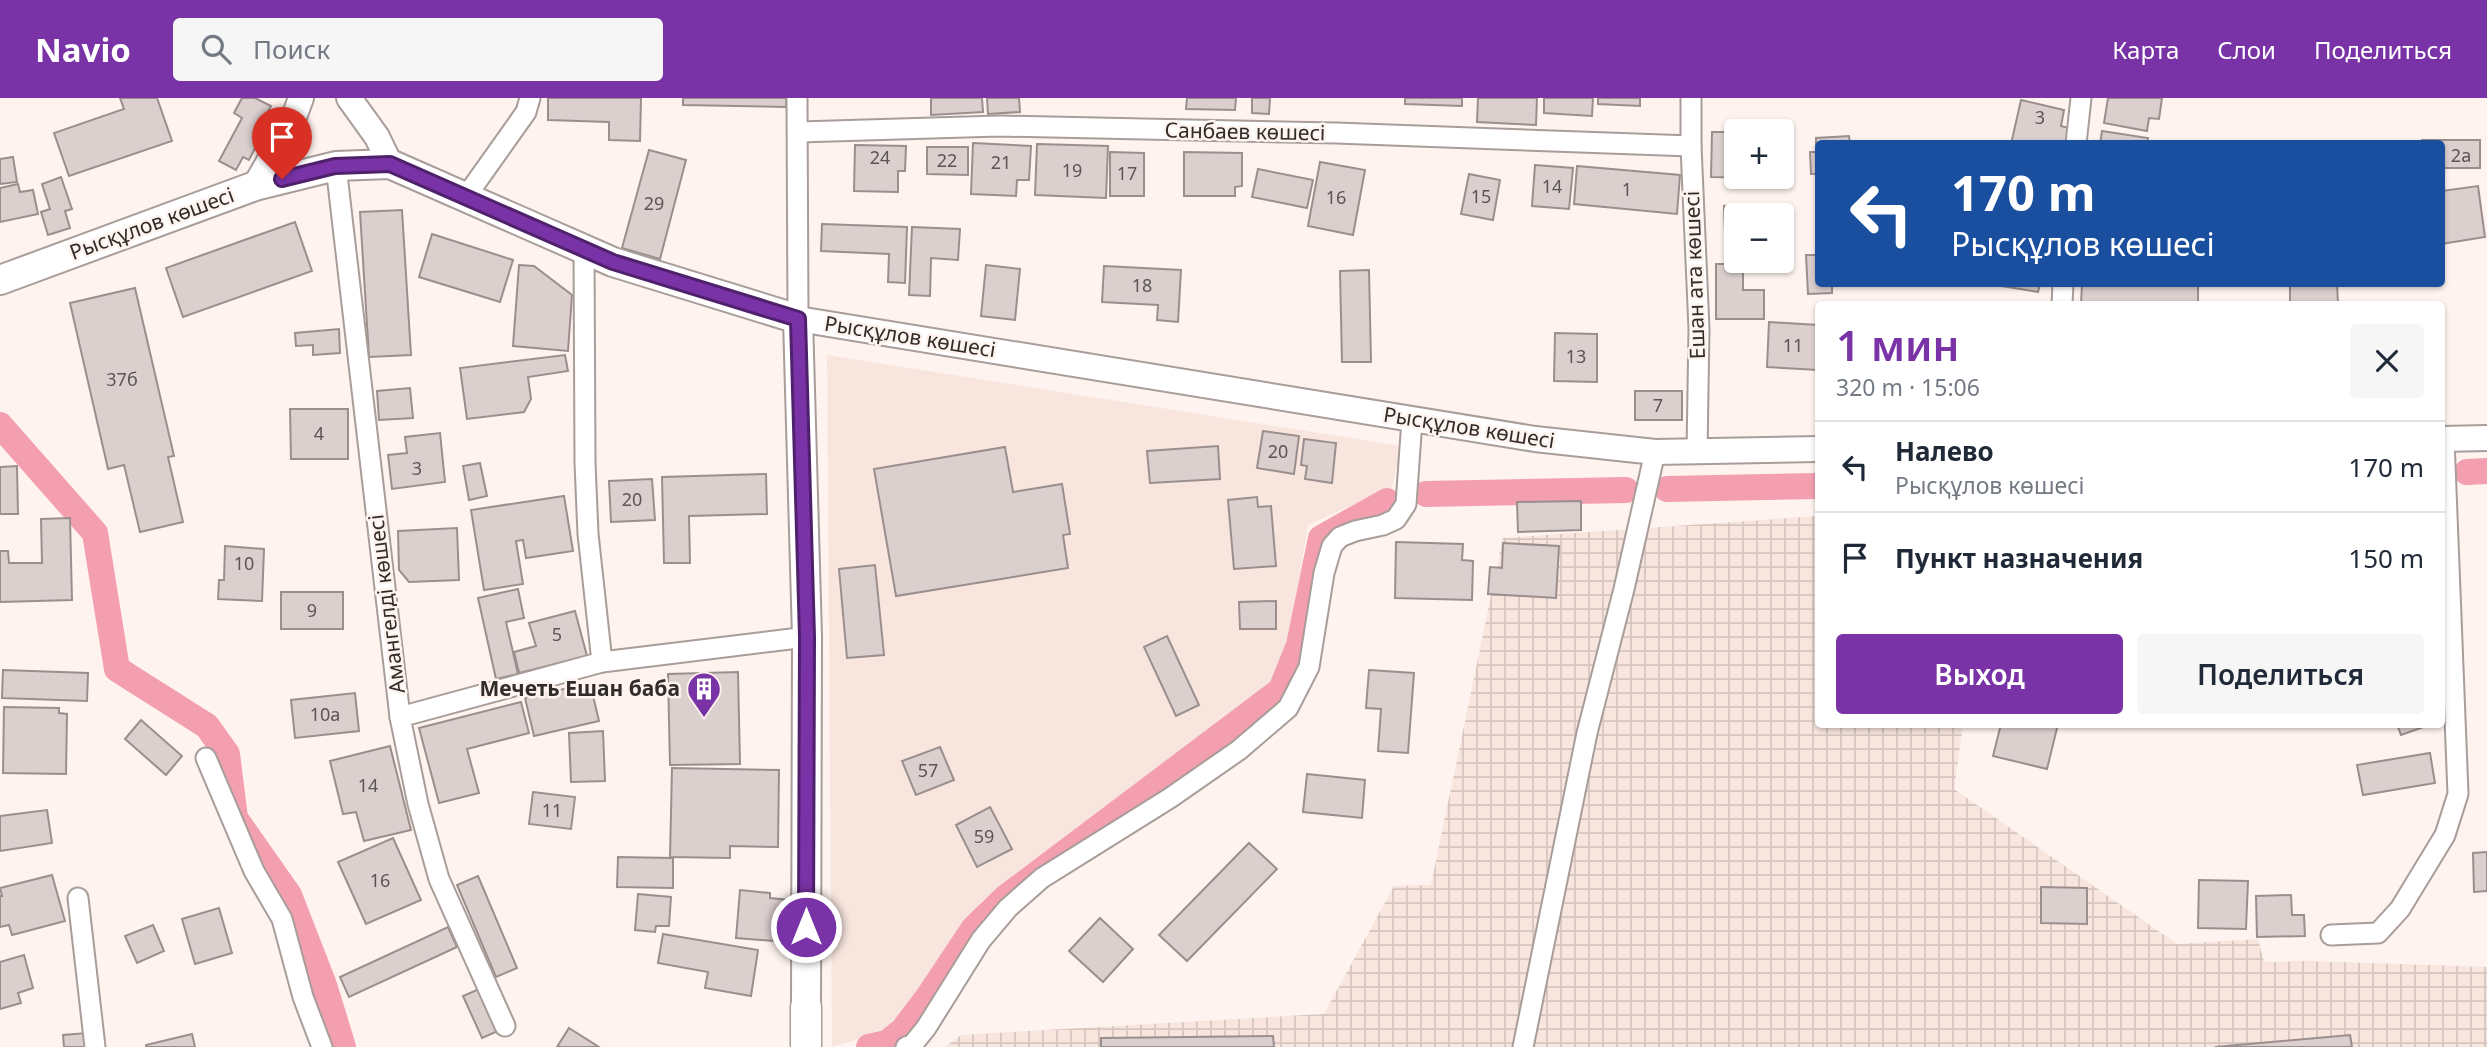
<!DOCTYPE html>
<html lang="ru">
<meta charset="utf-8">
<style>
:root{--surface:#fff;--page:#f6f6f7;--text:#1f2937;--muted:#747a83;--line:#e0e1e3;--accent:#7933a6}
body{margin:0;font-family:"Noto Sans",sans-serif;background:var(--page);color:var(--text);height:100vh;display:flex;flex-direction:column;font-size:26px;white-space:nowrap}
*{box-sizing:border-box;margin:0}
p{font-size:23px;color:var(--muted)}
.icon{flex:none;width:38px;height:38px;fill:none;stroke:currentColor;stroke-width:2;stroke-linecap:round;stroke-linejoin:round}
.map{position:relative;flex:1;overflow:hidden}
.drawer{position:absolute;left:1815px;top:203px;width:630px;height:427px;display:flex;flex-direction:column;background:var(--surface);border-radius:7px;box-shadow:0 2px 5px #0004}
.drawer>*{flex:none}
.banner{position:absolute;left:1815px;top:42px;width:630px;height:147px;border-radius:7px;box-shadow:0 2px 5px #0004;background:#1a4fa0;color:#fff;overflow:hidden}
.tools{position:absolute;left:1724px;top:21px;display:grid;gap:14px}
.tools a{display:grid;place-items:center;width:70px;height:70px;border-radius:7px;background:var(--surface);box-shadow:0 2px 5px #0004;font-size:35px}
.pin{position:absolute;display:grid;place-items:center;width:60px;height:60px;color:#fff;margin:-72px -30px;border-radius:50% 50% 50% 0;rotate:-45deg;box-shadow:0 0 7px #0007}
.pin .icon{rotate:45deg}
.me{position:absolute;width:77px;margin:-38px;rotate:0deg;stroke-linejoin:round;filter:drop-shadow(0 0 5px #0008)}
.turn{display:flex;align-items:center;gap:24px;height:147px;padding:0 21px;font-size:32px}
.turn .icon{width:91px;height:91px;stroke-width:2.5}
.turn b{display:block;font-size:49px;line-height:60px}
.round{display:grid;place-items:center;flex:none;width:74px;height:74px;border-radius:7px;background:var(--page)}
.overview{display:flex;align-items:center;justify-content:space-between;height:119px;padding:0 21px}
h1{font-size:42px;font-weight:600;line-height:52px;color:var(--accent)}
.cta{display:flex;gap:14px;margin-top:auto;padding:14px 21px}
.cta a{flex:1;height:80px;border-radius:7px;background:var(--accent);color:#fff;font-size:28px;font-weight:600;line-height:80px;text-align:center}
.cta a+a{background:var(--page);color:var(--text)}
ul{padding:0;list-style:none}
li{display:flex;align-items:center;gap:21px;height:91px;padding:0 21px;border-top:2px solid var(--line)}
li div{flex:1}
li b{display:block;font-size:26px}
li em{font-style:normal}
header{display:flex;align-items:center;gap:42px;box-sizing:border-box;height:98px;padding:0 35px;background:var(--accent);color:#fff}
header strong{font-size:33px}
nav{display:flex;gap:38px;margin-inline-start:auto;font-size:24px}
.search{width:490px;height:63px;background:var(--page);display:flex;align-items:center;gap:18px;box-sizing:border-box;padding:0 24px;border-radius:7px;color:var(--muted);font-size:26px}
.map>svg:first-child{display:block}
.built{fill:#f8e5dd}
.industrial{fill:url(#industrial-grid)}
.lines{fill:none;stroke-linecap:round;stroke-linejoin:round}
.canal{stroke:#f49fb0;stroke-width:26}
.building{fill:#dcd0cf;stroke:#9b8f8e;stroke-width:2}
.minor-casing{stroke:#a89d99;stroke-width:23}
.tertiary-casing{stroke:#a89d99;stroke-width:28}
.secondary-casing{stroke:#a89d99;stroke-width:32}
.primary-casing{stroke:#a89d99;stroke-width:33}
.minor{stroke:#fff;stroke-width:19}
.tertiary{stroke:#fff;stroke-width:24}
.secondary{stroke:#fff;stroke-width:28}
.primary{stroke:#fff;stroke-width:30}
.route-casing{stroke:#4f216c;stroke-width:18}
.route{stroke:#7933a6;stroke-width:12}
.labels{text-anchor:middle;stroke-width:5;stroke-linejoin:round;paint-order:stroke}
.number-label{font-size:18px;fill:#5b5553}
.street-label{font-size:21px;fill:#302c2a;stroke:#fef3ef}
.poi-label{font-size:21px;font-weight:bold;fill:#302c2a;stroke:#fef3ef;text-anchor:end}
</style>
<header>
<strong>Navio</strong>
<div class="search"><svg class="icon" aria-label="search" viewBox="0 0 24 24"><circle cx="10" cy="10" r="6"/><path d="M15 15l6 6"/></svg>Поиск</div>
<nav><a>Карта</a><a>Слои</a><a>Поделиться</a></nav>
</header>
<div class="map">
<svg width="2487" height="949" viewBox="0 0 2487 949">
<defs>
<pattern id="industrial-grid" width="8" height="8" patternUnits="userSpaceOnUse" patternTransform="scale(1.75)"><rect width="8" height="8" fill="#f8e5dd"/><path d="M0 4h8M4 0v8" fill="none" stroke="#d5c5be"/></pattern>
</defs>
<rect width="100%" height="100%" fill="#fef3ef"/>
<path class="built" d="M827 257 1401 348 1392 389 1308 427 1283 574 1258 599 1092 719 982 803 934 866 908 907 887 933 832 949Z"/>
<path class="industrial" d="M1818 418V626L1963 627 1954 691 2177 846 2258 841 2264 864 2308 863 2487 869V949H945L961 937 1324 916 1394 788 1431 787 1503 440Z"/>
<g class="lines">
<g class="canal">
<path d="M0 327 95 435 117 571 207 628 227 656 235 720 289 797 324 887 343 949"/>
<path d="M2467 374 2487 373"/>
<path d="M1667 391 1818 388"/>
<path d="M1426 396 1626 392"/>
<path d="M869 949 887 945 903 932 928 899 974 830 1005 800 1281 592 1299 547 1321 440 1387 403"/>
</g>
</g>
<g class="building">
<path d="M120 0H157L172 43 69 78 54 35 124 11Z"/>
<path d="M242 0H255L271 8 265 20 269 23 249 62 243 59 236 72 219 63 242 20 234 15Z"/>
<path d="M548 0H641L640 43 609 42V24L548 22Z"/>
<path d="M683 0H786V9L683 7Z"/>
<path d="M931 0H982L983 14 931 17Z"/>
<path d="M987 0H1019L1020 14 988 16Z"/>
<path d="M1187 0H1236L1235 12 1186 11Z"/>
<path d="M1252 0H1270L1269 16 1252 15Z"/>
<path d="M1405 0H1462V8L1405 6Z"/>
<path d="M1478 0H1537L1536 27 1477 24Z"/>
<path d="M1544 0H1593L1592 18 1544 15Z"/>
<path d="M1598 0H1640V8L1598 6Z"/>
<path d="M2108 0H2162L2159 21 2149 20 2147 33 2104 25Z"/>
<path d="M2021 2 2064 12 2061 28 2069 30 2065 46H2011Z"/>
<path d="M2102 33 2148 40 2147 46H2100Z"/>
<path d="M1712 34H1736V79L1772 80 1711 79Z"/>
<path d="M1849 38 1850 46H1818V98L1817 76H1811L1810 54H1816V40Z"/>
<path d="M2422 42H2480V70H2441V46H2422Z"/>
<path d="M973 45 1031 48 1029 82H1017L1016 98 971 96Z"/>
<path d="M1037 46 1108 48 1106 100 1035 97Z"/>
<path d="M855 47 906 48 905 73H898V94L854 93Z"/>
<path d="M927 49H968V77L927 76Z"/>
<path d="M649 52 686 62 660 161 622 150Z"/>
<path d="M1110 54 1144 55V98H1110Z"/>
<path d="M1184 54 1242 55V88L1235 89V98H1184Z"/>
<path d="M13 59 17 84 0 86V61Z"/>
<path d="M1320 64 1365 72 1353 137 1308 128Z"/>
<path d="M1535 67 1573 70 1569 111 1532 108Z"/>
<path d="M1577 68 1680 77 1677 116 1574 106Z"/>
<path d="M1258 71 1313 82 1307 110 1252 99Z"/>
<path d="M1469 76 1500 82 1493 122 1461 116Z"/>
<path d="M61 79 72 111 65 113 70 130 48 137 41 114 50 111 42 86Z"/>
<path d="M18 86 20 94 33 92 38 116 0 124V90Z"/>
<path d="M2478 88 2485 139 2441 146V93Z"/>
<path d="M1771 106V117H1736V159L1726 160 1724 108Z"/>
<path d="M402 112 411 257 369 259 360 114Z"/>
<path d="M295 124 312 173 183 219 166 170Z"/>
<path d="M822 126 907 129 905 185 888 184 889 156 821 153Z"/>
<path d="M912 129 960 131 958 162 931 160 930 198 909 197Z"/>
<path d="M432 136 513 162 500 204 419 179Z"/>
<path d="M1806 157H1818V186H1832V195L1808 196Z"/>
<path d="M1716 166H1743V192H1764V221H1716Z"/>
<path d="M519 167 534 168 572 197 568 253 513 248Z"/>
<path d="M986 167 1020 171 1015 222 981 218Z"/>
<path d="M1104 168 1181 172 1178 224 1157 222 1158 207 1102 204Z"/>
<path d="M1369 172 1371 264H1342L1340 173Z"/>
<path d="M2001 186H2040L2038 194 2001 188Z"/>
<path d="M2082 186H2198V206H2081Z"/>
<path d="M2290 186H2337L2338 206H2290Z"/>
<path d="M135 190 174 358 168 359 183 424 140 434 124 367 108 371 70 205Z"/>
<path d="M1769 224 1818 227V272L1767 269Z"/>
<path d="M339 231 340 255 313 257V247L296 248 295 235Z"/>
<path d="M1555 235 1597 236V284L1554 283Z"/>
<path d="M565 257 568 273 528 279 531 301 524 314 467 321 460 270Z"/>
<path d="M410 290 413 320 379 322 377 293Z"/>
<rect x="1635" y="293" width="47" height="29"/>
<path d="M290 311H348V361H291Z"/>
<path d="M1263 333 1299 338 1294 376 1257 370Z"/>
<path d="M440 335 445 384 392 391 388 357 407 355 405 339Z"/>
<path d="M1304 341 1336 345 1332 385 1305 381 1307 368 1301 367Z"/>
<path d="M1218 348 1220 381 1150 385 1147 353Z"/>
<path d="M1005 349 1013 394 1062 386 1070 436 1063 437 1068 470 896 498 874 371Z"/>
<path d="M480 365 487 398 469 402 463 368Z"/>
<path d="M17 368 18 416H0V369Z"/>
<path d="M766 376 767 416 689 418 690 465H664L662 379Z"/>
<path d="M652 381 655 422 611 424 609 383Z"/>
<path d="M564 398 573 453 526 460 523 442 516 443 523 486 484 492 471 412Z"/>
<path d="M1257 399 1258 409 1271 408 1276 468 1234 471 1228 402Z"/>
<path d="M1581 403V432L1518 434 1517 404Z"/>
<path d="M70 420 72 502 0 504V453H8L9 465H42L41 421Z"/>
<path d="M457 430 459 482 409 484 399 472 398 433Z"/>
<path d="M1396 444 1463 446 1462 462 1473 463 1472 502 1395 500Z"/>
<path d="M1503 445 1559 448 1556 500 1488 496 1490 469 1502 470Z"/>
<path d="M225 448 264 451 262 503 218 501 219 482H224Z"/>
<path d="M875 467 884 557 847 560 839 471Z"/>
<path d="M518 491 524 520 506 524 518 576 496 581 478 500Z"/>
<rect x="281" y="494" width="62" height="37"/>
<path d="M1276 503V531H1240L1239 504Z"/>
<path d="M575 513 587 558 519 575 514 554 536 548 529 525Z"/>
<path d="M1167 538 1199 607 1176 618 1144 549Z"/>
<path d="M3 572 88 575 87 603 2 600Z"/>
<path d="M1369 572 1414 575 1408 655 1378 653 1381 611 1366 610Z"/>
<path d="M738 574 740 666 670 667 668 576Z"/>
<path d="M590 585 599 623 534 638 525 600Z"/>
<path d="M355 595 359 633 295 640 291 602Z"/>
<path d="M521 604 529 635 467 651 479 695 439 705 419 630Z"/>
<path d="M4 609 59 610V615L67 616 66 676 3 675Z"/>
<path d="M141 622 182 658 166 677 125 641Z"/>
<path d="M2001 626H2058L2047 671 1993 658Z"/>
<path d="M2397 626H2432L2401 637Z"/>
<path d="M603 633 605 683 571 684 569 635Z"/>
<path d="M390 648 411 732 364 743 356 714 343 716 330 663Z"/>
<path d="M940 649 954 682 916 697 902 663Z"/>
<path d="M2430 655 2435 685 2363 697 2357 667Z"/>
<path d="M672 670 779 672 778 749 730 748V760L670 759Z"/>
<path d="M1307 676 1365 682 1362 720 1303 714Z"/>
<path d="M533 694 575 699 571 731 529 726Z"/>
<path d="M990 709 1012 751 977 769 956 727Z"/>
<path d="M47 712 52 745 0 753V718Z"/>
<path d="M393 740 421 802 366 826 338 764Z"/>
<path d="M1249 745 1277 771 1187 863 1159 837Z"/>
<path d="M2487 754V793L2474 794 2473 755Z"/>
<path d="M618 759 673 760V790L617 789Z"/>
<path d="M52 777 65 823 12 837 9 827 0 829V798H2L0 790Z"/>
<path d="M478 778 517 870 496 879 457 787Z"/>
<path d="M2199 782 2248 783 2246 831 2198 830Z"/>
<path d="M2041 789 2087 790V826L2041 825Z"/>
<path d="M740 792 770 795V800L789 802 786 844 736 840Z"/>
<path d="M638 796 671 799 669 828H656L655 834 635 832Z"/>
<path d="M2291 797 2292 817H2304L2305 838 2257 839 2256 798Z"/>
<path d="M219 810 232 855 195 866 182 821Z"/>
<path d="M1100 820 1133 851 1103 884 1069 853Z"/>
<path d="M153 827 164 853 137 865 125 838Z"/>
<path d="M448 829 457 849 349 899 340 879Z"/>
<path d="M663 836 758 852 751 898 705 890 708 874 658 865Z"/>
<path d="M24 857 33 890 18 895 21 905 0 911V864Z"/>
<path d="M479 891 498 933 482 940 463 898Z"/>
<path d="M569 930 599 949H557Z"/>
<path d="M87 935V949H64L63 937Z"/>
<path d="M192 936 195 949H146V947Z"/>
<path d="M2350 937 2352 949H2215Z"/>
<path d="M1273 938 1274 949H1101V940Z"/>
</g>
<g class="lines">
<g class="minor-casing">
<g id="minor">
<path d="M797 0 798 221"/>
<path d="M1691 0V48L1699 231 1697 354"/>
<path d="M799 34 999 28 1336 35 1691 48"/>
<path d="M2076 46 2081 0"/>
<path d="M336 68 400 619 418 706 439 781 505 928"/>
<path d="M465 100 526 14 530 0"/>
<path d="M584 152 585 365 588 436 602 564"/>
<path d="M2062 206 2063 186"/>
<path d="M400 619 602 564 807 539"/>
<path d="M206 660 254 773 282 821 303 899 322 949"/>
<path d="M78 800 95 949"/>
<path d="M2331 837 2378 835 2400 811 2445 737 2458 696 2444 341"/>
<path d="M906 949 913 946 926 930 981 842 1008 810 1042 780 1170 700 1239 652 1288 610 1309 569 1324 475 1332 448 1340 439 1355 433 1383 427 1396 421 1406 406 1412 322"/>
<path d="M1523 949 1587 635 1624 491 1655 354"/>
</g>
</g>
<g class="tertiary-casing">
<g id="tertiary">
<path d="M349 0 377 39 390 66"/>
<path d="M255 88 294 19 301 0"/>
<path d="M798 221 1535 341 1655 354 1818 351"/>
<path d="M2441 341 2487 340"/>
</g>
</g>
<g class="secondary-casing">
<path id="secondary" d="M0 182 255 88 336 68 390 66 613 164 798 221 807 539 806 909"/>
</g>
<g class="primary-casing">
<path id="primary" d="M806 949V909"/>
</g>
<use href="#minor" class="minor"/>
<use href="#tertiary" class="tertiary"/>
<use href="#secondary" class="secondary"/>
<use href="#primary" class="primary"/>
</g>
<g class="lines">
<g class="route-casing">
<path id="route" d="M282 81 335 68 390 66 613 164 798 221 807 539 806 829"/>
</g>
<use href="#route" class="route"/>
</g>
<defs>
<g id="building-pin" transform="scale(1.75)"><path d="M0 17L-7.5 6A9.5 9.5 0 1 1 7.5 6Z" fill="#7933a6" stroke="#fef3ef"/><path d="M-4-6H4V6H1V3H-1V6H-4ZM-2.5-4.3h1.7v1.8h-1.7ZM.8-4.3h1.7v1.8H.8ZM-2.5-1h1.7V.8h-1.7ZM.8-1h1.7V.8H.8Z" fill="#fff"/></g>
</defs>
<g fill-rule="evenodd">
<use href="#building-pin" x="704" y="591"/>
</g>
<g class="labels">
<g class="number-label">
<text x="2040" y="26">3</text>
<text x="2461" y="64">2а</text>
<text x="880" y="66">24</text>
<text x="947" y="69">22</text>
<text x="1001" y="71">21</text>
<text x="1072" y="79">19</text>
<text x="1127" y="82">17</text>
<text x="1552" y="95">14</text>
<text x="1627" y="98">1</text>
<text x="1481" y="105">15</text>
<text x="1336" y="106">16</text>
<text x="654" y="112">29</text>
<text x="1142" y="194">18</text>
<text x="1793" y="254">11</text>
<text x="1576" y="265">13</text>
<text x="122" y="288">37б</text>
<text x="1658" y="314">7</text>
<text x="319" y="342">4</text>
<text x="1278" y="360">20</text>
<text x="417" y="377">3</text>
<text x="632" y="408">20</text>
<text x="244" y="472">10</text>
<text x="312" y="519">9</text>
<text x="557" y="543">5</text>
<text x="325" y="623">10а</text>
<text x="928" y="679">57</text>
<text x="368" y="694">14</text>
<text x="552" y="719">11</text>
<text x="984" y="745">59</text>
<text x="380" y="789">16</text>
</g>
<g class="street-label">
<text transform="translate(1245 34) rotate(1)" y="7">Санбаев көшесі</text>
<text transform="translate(152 126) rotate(-20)" y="7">Рысқұлов көшесі</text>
<text transform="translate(1695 177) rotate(-92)" y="7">Ешан ата көшесі</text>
<text transform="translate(910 239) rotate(9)" y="7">Рысқұлов көшесі</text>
<text transform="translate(1469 330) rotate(9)" y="7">Рысқұлов көшесі</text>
<text transform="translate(387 506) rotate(-97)" y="7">Амангелді көшесі</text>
</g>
<g class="poi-label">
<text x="680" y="598">Мечеть Ешан баба</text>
</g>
</g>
</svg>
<div class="tools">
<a>+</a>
<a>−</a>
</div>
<div class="pin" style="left:282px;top:81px;background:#d93025"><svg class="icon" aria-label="arrive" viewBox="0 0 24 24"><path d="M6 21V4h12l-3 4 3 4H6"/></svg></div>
<svg class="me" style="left:806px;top:829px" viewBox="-20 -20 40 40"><circle r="17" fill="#7933a6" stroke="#fff" stroke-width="3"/><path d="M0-11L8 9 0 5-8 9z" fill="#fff"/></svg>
<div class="banner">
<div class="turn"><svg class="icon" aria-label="left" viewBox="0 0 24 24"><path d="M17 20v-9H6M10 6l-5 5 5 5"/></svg><div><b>170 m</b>Рысқұлов көшесі</div></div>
</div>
<section class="drawer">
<div class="overview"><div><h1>1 мин</h1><p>320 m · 15:06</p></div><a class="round"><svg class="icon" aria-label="close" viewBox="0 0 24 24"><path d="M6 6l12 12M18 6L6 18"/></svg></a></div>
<ul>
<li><svg class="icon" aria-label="left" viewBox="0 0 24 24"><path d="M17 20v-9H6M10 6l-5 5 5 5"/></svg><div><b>Налево</b><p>Рысқұлов көшесі</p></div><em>170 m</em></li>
<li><svg class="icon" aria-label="arrive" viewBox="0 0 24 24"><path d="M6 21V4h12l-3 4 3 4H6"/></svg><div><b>Пункт назначения</b></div><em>150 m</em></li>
</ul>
<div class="cta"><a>Выход</a><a>Поделиться</a></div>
</section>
</div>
